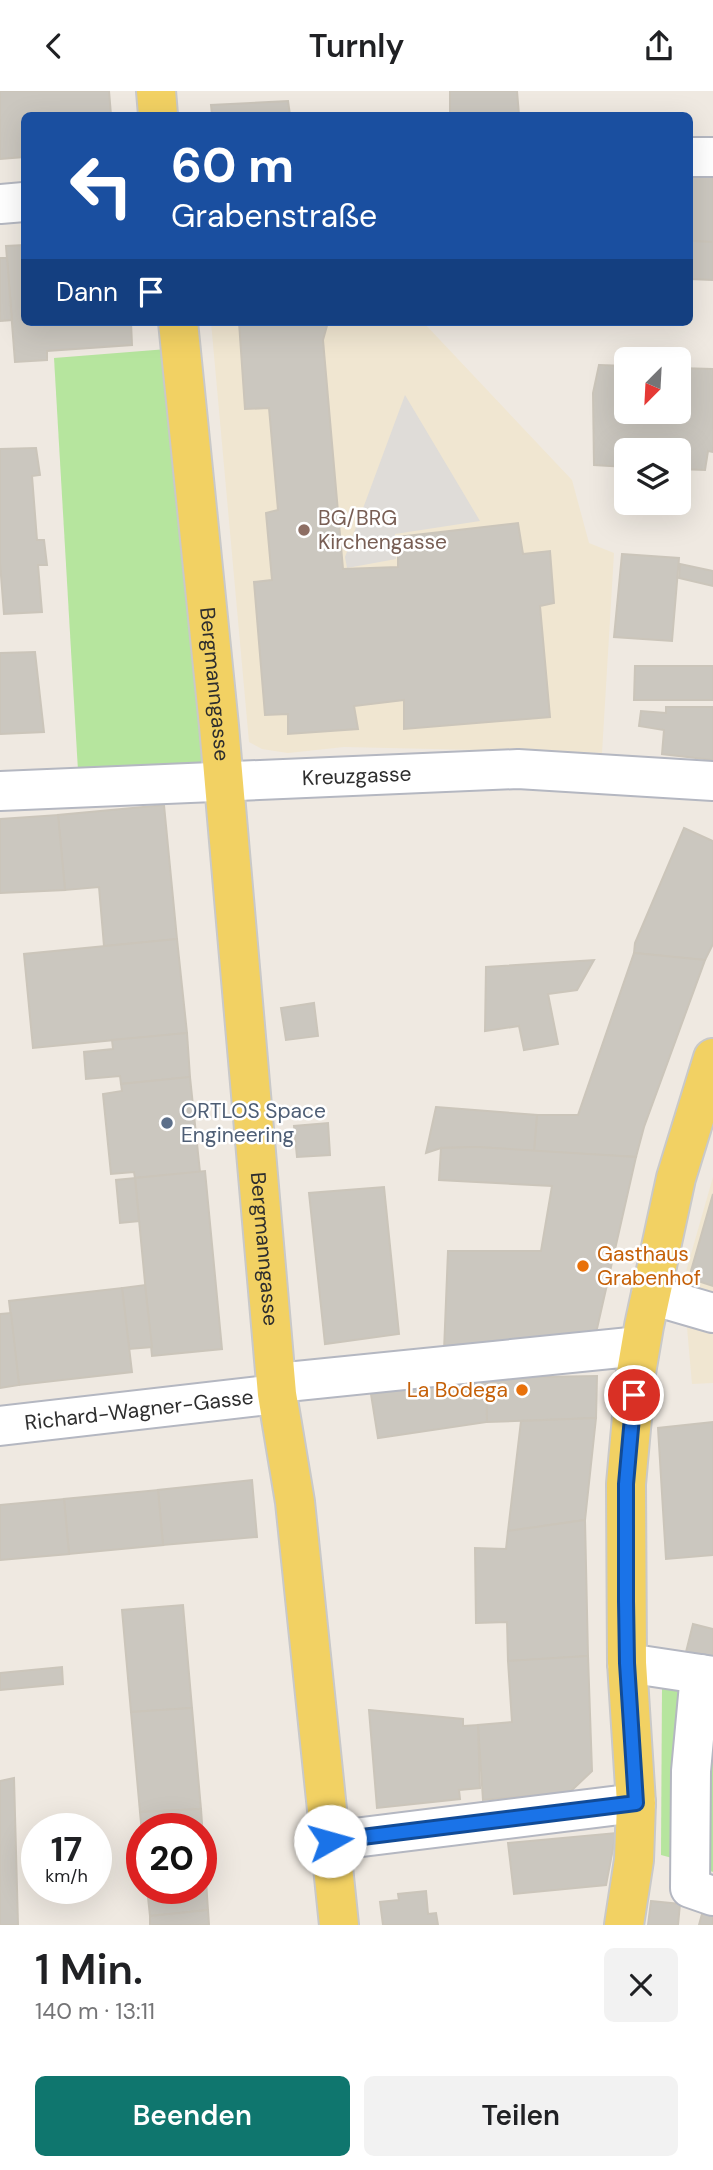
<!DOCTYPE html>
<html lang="de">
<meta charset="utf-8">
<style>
:root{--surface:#fff;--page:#f2f2f2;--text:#202124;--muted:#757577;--accent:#0f766e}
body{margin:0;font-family:"DM Sans",sans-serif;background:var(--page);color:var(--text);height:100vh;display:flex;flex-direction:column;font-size:26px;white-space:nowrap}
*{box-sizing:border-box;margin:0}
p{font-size:23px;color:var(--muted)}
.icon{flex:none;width:38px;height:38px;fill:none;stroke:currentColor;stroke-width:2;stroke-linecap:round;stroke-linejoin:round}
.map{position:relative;height:1834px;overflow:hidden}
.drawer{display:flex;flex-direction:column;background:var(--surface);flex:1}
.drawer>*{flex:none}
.hud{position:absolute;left:21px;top:21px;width:672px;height:214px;border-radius:10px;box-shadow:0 7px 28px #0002;background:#1a4fa0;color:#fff;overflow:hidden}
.needle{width:46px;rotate:204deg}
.controls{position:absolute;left:614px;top:256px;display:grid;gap:14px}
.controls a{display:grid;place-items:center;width:77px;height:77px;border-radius:10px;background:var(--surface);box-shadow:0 7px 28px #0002;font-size:35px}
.speed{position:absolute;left:21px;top:1722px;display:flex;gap:14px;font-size:35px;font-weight:700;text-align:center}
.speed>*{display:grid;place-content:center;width:91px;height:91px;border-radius:50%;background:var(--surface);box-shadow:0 7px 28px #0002;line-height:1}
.speed small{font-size:18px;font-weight:400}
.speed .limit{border:10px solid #d22;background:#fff;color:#111}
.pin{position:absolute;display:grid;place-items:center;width:60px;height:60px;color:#fff;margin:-30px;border:4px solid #fff;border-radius:50%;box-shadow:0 2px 7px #0007}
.me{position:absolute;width:77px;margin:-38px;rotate:83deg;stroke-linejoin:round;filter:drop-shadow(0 0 5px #0008)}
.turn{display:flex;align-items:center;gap:24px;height:147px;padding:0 35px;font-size:32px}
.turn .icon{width:91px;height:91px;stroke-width:2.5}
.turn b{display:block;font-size:49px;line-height:60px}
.then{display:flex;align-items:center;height:66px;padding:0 35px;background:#0003;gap:14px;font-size:26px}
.round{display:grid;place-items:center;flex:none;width:74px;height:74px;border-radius:10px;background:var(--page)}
.headline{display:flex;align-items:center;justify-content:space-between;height:119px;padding:0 35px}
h1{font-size:42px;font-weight:600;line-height:52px}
.button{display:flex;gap:14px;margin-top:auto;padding:14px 35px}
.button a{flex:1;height:80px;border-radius:10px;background:var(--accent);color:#fff;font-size:28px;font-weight:600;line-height:80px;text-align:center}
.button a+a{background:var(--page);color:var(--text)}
header{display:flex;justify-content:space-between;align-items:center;height:91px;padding:0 35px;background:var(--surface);font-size:32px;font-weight:600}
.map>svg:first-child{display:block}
.education{fill:#f0e6d1}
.green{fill:#b6e59e}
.plaza{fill:#dfdcd8}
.building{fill:#cbc7bf;stroke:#cbc5ba;stroke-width:2}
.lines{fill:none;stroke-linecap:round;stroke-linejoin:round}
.minor-casing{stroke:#b4b7c1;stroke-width:42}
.major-casing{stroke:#c9c9c9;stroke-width:42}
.minor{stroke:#fff;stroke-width:38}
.major{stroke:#f2d163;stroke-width:38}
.route-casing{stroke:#114b97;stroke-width:18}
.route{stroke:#1a73e8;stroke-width:12}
.education-dot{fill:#8d6e63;stroke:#fff;stroke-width:2.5}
.service-dot{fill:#5c6f8a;stroke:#fff;stroke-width:2.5}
.food-dot{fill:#e8710a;stroke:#fff;stroke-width:2.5}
.labels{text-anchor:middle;stroke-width:5;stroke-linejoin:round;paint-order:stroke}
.education-label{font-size:21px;fill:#785e54;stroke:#fff;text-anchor:start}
.street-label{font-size:21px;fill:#2e2e2e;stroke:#fff}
.service-label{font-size:21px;fill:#4e5e75;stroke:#fff;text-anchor:start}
.food-label{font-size:21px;fill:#c56008;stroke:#fff;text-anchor:start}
</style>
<header><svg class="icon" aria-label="back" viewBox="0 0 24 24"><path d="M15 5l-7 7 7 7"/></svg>Turnly<svg class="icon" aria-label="share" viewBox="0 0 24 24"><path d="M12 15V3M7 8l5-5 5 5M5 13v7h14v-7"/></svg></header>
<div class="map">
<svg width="713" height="1834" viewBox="0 0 713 1834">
<rect width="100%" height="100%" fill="#efe9e1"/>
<g class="education">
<path d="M211 231H423L572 389 589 452 614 462 602 662 344 656 288 662 262 658 249 651Z"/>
<path d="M713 1086V1292L692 1293 683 1191Z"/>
</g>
<g class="green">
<path d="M180 257 223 690 79 697 54 267Z"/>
<path d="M677 1592 690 1636 676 1768 661 1764 662 1596Z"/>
<path d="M713 1647V1781L695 1774Z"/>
</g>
<path class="plaza" d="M405 304 480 430 395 443 396 468 347 477 345 466Z"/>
<g class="building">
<path d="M0 0H109L111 24H24V66L0 68Z"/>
<path d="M450 0H517L519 24H450Z"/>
<path d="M288 10 290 24H212L211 14Z"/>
<path d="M690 86H713V151L690 150Z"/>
<path d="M690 150 713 151V189L690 188Z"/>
<path d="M24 154V231H131L132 254 47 260V269L15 271 6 155Z"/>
<path d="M0 167H7L12 229 0 230Z"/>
<path d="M239 231H328L323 249 343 478 398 476V446L518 432 523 463 550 460 554 512 540 515 550 626 404 638V609L354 615 358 638 288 643V623L265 624 254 491 272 489 266 422 278 419 269 317 245 318Z"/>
<path d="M599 274 626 275V320H679V277L713 278V361L708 360 705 379 679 378V359H626V376L594 374 593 302Z"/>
<path d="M36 357 40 384 32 385 37 449H44L47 474H38L42 521 4 523 0 472V358Z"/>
<path d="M622 463 679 467 672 550 614 546Z"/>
<path d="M680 473 713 480V495L679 487Z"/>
<path d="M35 561 44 641 0 643V562Z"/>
<path d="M635 575H713V609H634Z"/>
<path d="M666 616H713V669L662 663 664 639 639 635 641 620 666 622Z"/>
<path d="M164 714 177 848 104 855 99 796 65 799 58 724Z"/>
<path d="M58 724 65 799 0 802V728Z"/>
<path d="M684 737 713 750V853L705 869 634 862 635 852Z"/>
<path d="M177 848 187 942 33 957 24 863Z"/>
<path d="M634 862 705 869 644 1036 636 1066 534 1060 537 1024H578Z"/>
<path d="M594 869 577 899 548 903 558 953 524 959 519 935 485 940 486 876Z"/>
<path d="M314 912 318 945 286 949 281 917Z"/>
<path d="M187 942 190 986 121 993 120 985 86 988 84 961 113 958 112 949Z"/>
<path d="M190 986 200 1081 135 1087 134 1081 111 1083 103 1003 122 1000 121 993Z"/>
<path d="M436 1016 537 1024 534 1060 477 1056 441 1057 426 1062Z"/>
<path d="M328 1032 330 1064 297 1066 294 1035Z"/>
<path d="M477 1056 636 1066 596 1242 444 1260 448 1160H541L552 1095 439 1089 441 1057Z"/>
<path d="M205 1080 222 1258 152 1265 135 1087Z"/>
<path d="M135 1087 139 1130 120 1132 116 1089Z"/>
<path d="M384 1096 399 1243 325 1253 309 1102Z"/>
<path d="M713 1103V1195L689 1187Z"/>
<path d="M145 1194 152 1256 129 1258 122 1197Z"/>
<path d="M122 1197 132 1281 19 1294 9 1210Z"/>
<path d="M11 1222 19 1294 0 1297V1223Z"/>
<path d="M597 1285 596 1327 487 1331 486 1287Z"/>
<path d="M486 1287 487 1331 378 1347 371 1303Z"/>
<path d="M596 1327 585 1429 508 1440 521 1330Z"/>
<path d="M713 1331V1464L666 1468 658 1337Z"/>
<path d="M252 1389 257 1446 163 1454 158 1399Z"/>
<path d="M158 1399 163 1454 69 1463 64 1408Z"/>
<path d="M64 1408 69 1463 0 1469V1414Z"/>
<path d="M585 1429 588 1565 508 1570 507 1531 476 1532 475 1457 506 1458 508 1440Z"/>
<path d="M183 1514 192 1617 131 1621 122 1519Z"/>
<path d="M693 1533 713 1538V1568L686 1561Z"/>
<path d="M588 1565 592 1680 570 1701 483 1709 478 1634 512 1631 508 1570Z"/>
<path d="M62 1576 63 1593 0 1599V1582Z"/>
<path d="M192 1617 201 1718 140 1721 131 1621Z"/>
<path d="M369 1619 463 1628V1635L478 1634 480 1697 459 1699 460 1708 377 1717Z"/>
<path d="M14 1687 18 1834H0V1690Z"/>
<path d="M201 1718 208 1819 150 1825 147 1797H201V1738H142V1742L140 1721Z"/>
<path d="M616 1742 606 1794 514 1803 508 1752Z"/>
<path d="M426 1800 428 1823 436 1822 438 1834H383L380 1811 399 1809 398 1803Z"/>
<path d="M651 1810 680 1813 678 1834H648Z"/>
<path d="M705 1812 713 1814V1834H699Z"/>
<path d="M208 1819 209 1834H150V1825Z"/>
</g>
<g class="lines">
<g class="minor-casing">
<g id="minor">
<path d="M690 66H713"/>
<path d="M0 113 24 111"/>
<path id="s1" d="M0 700 518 678 713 690"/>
<path d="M651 1204 713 1222"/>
<path d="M277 1292 640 1255"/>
<path id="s2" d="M0 1335 277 1303"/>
<path d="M627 1572 713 1585"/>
<path d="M700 1583 691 1680 690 1797 713 1805"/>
<path d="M330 1750 636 1712"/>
</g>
</g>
<g class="major-casing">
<g id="major">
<path d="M156 0 158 24"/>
<path id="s3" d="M178 231 219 635 277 1303 295 1411 339 1834"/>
<path d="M624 1834 634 1769 636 1712 627 1572 626 1393 636 1282 644 1235 676 1087 713 967"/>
</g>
</g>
<use href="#minor" class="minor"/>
<use href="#major" class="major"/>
</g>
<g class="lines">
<g class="route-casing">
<path id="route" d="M330 1750 636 1712 627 1572 626 1510V1393L634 1304"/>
</g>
<use href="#route" class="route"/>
</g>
<circle class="education-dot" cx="304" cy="439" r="7"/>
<circle class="service-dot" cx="167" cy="1032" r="7"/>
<g class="food-dot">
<circle cx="583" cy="1175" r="7"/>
<circle cx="522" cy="1299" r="7"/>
</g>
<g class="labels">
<g class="education-label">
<text x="318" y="434">BG/BRG<tspan x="318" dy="24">Kirchengasse</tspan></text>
</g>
<g class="street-label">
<text dy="7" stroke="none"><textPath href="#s3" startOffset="364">Bergmanngasse</textPath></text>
<text dy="7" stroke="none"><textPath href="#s1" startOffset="357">Kreuzgasse</textPath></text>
<text dy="7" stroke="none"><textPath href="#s3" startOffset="931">Bergmanngasse</textPath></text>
<text dy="7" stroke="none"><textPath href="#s2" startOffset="140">Richard-Wagner-Gasse</textPath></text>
</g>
<g class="service-label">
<text x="181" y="1027">ORTLOS Space<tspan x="181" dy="24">Engineering</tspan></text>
</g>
<g class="food-label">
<text x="597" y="1170">Gasthaus<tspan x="597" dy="24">Grabenhof</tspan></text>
<text x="508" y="1306" text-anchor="end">La Bodega</text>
</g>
</g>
</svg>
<div class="controls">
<a><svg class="needle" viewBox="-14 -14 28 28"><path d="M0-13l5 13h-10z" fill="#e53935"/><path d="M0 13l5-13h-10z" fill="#757577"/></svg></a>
<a><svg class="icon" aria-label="layers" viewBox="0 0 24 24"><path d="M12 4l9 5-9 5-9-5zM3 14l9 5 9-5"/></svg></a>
</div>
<div class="speed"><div>17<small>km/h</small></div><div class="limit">20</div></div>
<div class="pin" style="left:634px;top:1304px;background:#d93025"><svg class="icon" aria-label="arrive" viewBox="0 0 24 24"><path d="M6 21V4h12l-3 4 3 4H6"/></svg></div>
<svg class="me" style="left:330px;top:1750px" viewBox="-20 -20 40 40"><circle r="19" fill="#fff"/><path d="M0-13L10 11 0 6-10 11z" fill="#1a73e8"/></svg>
<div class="hud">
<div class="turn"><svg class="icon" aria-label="left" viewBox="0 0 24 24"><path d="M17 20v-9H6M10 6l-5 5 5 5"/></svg><div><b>60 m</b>Grabenstraße</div></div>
<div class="then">Dann<svg class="icon" aria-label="arrive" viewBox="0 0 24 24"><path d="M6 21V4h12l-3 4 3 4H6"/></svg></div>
</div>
</div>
<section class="drawer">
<div class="headline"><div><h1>1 Min.</h1><p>140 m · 13:11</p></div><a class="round"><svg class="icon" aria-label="close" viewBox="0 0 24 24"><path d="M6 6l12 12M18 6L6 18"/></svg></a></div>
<div class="button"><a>Beenden</a><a>Teilen</a></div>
</section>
